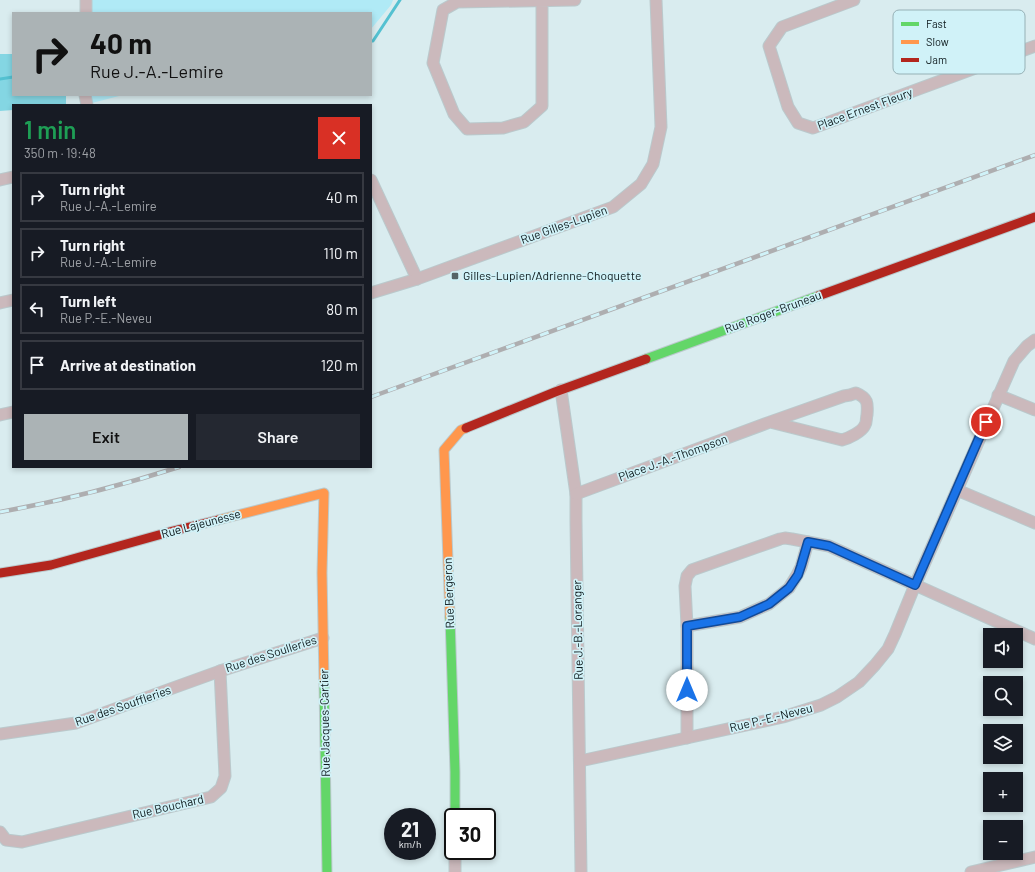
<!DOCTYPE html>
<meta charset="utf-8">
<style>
:root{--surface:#171b24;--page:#242831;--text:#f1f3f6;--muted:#9ea1a6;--line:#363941;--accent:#abb3b5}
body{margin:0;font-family:Barlow,sans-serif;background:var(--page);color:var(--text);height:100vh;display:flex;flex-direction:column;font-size:15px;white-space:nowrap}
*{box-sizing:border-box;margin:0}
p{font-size:13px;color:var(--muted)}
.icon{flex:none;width:22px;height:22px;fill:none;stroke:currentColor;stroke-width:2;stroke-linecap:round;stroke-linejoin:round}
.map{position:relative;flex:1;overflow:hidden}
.details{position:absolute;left:12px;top:104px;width:360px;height:364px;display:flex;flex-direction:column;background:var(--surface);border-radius:0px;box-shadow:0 2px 6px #0003}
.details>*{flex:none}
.top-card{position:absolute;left:12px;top:12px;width:360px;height:84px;border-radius:0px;box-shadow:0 2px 6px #0003;background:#abb3b5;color:#111;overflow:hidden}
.controls{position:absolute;left:983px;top:628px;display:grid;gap:8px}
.controls a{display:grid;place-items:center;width:40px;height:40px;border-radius:0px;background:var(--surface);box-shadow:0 2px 6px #0003;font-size:20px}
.speed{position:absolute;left:384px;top:808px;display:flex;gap:8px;font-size:20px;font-weight:700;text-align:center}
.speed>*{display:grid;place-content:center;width:52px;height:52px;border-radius:50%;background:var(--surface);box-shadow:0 2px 6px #0003;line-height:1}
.speed small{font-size:10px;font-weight:400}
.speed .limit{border:2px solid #111;border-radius:6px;background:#fff;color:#111}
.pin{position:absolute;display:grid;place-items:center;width:34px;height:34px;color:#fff;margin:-17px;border:2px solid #fff;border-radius:50%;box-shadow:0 1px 4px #0007}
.me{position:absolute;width:44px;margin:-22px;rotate:0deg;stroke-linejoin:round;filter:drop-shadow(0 0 3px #0008)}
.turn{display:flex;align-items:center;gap:14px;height:84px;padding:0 12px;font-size:18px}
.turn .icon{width:52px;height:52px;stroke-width:2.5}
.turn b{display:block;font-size:28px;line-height:34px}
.round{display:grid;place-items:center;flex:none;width:42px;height:42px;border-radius:0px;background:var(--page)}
.overview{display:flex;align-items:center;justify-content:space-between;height:68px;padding:0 12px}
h1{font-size:24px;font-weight:600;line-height:30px;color:#1e9e55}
.primary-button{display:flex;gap:8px;margin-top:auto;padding:8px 12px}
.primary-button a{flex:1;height:46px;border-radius:0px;background:var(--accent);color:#111;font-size:16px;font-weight:600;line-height:46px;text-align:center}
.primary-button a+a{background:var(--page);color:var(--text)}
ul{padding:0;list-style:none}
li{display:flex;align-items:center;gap:12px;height:50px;margin:0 8px 6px;padding:0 4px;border:2px solid var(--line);border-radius:0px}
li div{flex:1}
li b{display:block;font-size:15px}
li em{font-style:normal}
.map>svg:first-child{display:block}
.green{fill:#b0eaf6}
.forest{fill:#84d6e3}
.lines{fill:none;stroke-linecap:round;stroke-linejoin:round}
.stream{stroke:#54c1d1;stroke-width:3}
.street-casing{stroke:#bac9cc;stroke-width:13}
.fast-casing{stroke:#bac9cc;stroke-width:11}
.slow-casing{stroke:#bac9cc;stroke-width:11}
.jam-casing{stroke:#bac9cc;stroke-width:11}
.street{stroke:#cbb9bc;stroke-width:11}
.fast{stroke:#63d668;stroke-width:9}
.slow{stroke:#ff974d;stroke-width:9}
.jam{stroke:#b3261e;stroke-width:9}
.rail-casing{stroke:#aeaeb0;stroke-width:4.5}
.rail{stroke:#d0f2f8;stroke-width:3;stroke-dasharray:9;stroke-linecap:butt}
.route-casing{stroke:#114b97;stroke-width:10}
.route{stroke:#1a73e8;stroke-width:7}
.poi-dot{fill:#556466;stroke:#d0f2f8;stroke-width:1.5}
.labels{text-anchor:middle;stroke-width:3.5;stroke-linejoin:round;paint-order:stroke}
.street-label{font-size:12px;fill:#0e1a1d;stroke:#d0f2f8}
.poi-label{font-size:12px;fill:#0e1a1d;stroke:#d0f2f8;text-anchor:start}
.key{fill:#d0f2f8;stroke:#96b1b6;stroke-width:1}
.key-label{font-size:11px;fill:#0e1a1d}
</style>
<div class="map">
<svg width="1035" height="872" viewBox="0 0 1035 872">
<rect width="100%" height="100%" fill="#d9ecef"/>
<g class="green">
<path d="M87 0H393L391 5 371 29V13H87Z"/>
<path d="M88 95H123L88 104Z"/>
</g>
<path class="forest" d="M0 54H13V95H66V105H13V110L0 111Z"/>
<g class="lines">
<g class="stream">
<path d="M371 41H373L400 0"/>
<path d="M0 79 13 77"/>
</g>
<g class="street-casing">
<g id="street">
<path d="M854 0 782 27 769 46 788 107 798 123 813 128 1035 46"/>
<path d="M542 1V106L524 122 503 128 467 129 454 114 433 63 443 10 457 2 575 0"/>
<path d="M86 13V0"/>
<path d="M85 95 87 105"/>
<path d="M0 180 13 177"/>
<path d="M371 180 417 279"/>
<path d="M371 293 417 279 613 207 641 184 653 164 661 127 656 0"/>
<path d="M0 303 13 300"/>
<path d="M561 390 576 494V521L581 872"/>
<path d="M998 395 1035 410"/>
<path d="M0 415 13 412"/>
<path d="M957 490 1035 523"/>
<path d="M576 494 770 422 844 396 850 395 856 393C868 398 868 403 867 415 866 418 867 422 865 425 862 432 849 438 842 440L770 422"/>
<path d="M687 626 740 617 769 604 789 588 797 575 801 567 808 542"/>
<path d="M0 734 76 723 220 671 323 638"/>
<path d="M687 738V626L685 586 687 576 692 570 780 539 785 538 792 539 829 546 1035 639"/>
<path d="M580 761 783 717 821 705 837 697 859 682 875 665 888 649 895 634 915 585 1014 361 1027 346 1035 340"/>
<path d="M0 832 6 840 22 842 211 797 221 788 225 776 220 671"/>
<path d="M455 851V872"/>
<path d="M971 872 1035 857"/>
</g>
</g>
<g class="fast-casing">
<g id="fast">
<path d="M646 359 818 296"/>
<path d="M450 617 455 772V817"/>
<path d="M324 681 327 872"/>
</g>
</g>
<g class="slow-casing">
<g id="slow">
<path d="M218 520 324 493 322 573 324 681"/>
<path d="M450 617 444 450 461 430 466 428"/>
</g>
</g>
<g class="jam-casing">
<g id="jam">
<path d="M818 296 1035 217"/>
<path d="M466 428 555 392 646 359"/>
<path d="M0 573 51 565 173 531 218 520"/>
</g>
</g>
<use href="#street" class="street"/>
<use href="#fast" class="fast"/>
<use href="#slow" class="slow"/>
<use href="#jam" class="jam"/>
<g class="rail-casing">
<g id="rail">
<path d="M371 397 1035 155"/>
<path d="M0 512C61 501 120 486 179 467"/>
</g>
</g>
<use href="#rail" class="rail"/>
</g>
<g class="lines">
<g class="route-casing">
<path id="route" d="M687 690V626L740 617 769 604 789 588 798 575 801 566 808 542 829 546 915 585 986 422"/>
</g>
<use href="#route" class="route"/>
</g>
<rect class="poi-dot" x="451" y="272" width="8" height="8" rx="2"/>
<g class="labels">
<g class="street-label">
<text transform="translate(865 109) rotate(-20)" y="4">Place Ernest Fleury</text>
<text transform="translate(564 225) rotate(-20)" y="4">Rue Gilles-Lupien</text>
<text transform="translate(773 312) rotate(-20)" y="4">Rue Roger-Bruneau</text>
<text transform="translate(673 458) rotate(-20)" y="4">Place J.-A.-Thompson</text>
<text transform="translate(201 524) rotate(-15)" y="4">Rue Lajeunesse</text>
<text transform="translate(449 593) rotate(-92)" y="4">Rue Bergeron</text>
<text transform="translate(578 630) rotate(-91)" y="4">Rue J.-B.-Loranger</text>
<text transform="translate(271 654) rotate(-18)" y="4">Rue des Soulleries</text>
<text transform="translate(123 706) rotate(-19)" y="4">Rue des Souffleries</text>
<text transform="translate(771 718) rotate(-14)" y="4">Rue P.-E.-Neveu</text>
<text transform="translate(325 723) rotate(-91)" y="4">Rue Jacques-Cartier</text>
<text transform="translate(168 807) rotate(-13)" y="4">Rue Bouchard</text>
</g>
<g class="poi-label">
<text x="463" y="280">Gilles-Lupien/Adrienne-Choquette</text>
</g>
</g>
<rect x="893" y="10" width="132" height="64" rx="6" class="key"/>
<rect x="901" y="22" width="18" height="4" fill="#63d668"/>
<rect x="901" y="40" width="18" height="4" fill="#ff974d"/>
<rect x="901" y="58" width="18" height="4" fill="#b3261e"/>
<g class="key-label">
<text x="926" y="28">Fast</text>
<text x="926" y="46">Slow</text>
<text x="926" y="64">Jam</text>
</g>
</svg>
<div class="controls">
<a><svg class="icon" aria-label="sound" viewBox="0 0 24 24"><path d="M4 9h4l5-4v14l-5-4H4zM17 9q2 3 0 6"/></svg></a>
<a><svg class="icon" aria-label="search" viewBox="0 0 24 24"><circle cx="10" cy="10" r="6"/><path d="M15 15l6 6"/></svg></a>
<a><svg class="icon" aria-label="layers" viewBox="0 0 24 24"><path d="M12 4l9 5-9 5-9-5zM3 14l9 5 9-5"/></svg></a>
<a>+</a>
<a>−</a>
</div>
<div class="speed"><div>21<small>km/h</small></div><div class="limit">30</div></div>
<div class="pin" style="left:986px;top:422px;background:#d93025"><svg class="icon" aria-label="arrive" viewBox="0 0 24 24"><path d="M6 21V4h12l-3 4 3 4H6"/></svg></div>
<svg class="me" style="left:687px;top:690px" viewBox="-20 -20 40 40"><circle r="19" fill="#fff"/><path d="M0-13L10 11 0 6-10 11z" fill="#1a73e8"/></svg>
<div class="top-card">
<div class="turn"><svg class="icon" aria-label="right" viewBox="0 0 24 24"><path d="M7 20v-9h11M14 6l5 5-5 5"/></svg><div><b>40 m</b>Rue J.-A.-Lemire</div></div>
</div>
<section class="details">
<div class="overview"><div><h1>1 min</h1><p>350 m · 19:48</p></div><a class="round" style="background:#d93025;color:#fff"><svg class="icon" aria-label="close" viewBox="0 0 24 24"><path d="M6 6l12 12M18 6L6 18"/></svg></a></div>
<ul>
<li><svg class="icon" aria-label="right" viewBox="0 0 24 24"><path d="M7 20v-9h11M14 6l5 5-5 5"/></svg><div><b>Turn right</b><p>Rue J.-A.-Lemire</p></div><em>40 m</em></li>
<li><svg class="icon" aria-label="right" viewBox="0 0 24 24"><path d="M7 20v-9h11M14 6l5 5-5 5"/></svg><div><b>Turn right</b><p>Rue J.-A.-Lemire</p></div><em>110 m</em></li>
<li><svg class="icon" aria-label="left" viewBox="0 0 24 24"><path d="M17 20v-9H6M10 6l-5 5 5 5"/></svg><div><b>Turn left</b><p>Rue P.-E.-Neveu</p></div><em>80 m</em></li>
<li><svg class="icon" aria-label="arrive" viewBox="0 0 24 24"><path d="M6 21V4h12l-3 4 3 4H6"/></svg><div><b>Arrive at destination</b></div><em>120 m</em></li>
</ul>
<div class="primary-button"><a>Exit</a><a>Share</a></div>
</section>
</div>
